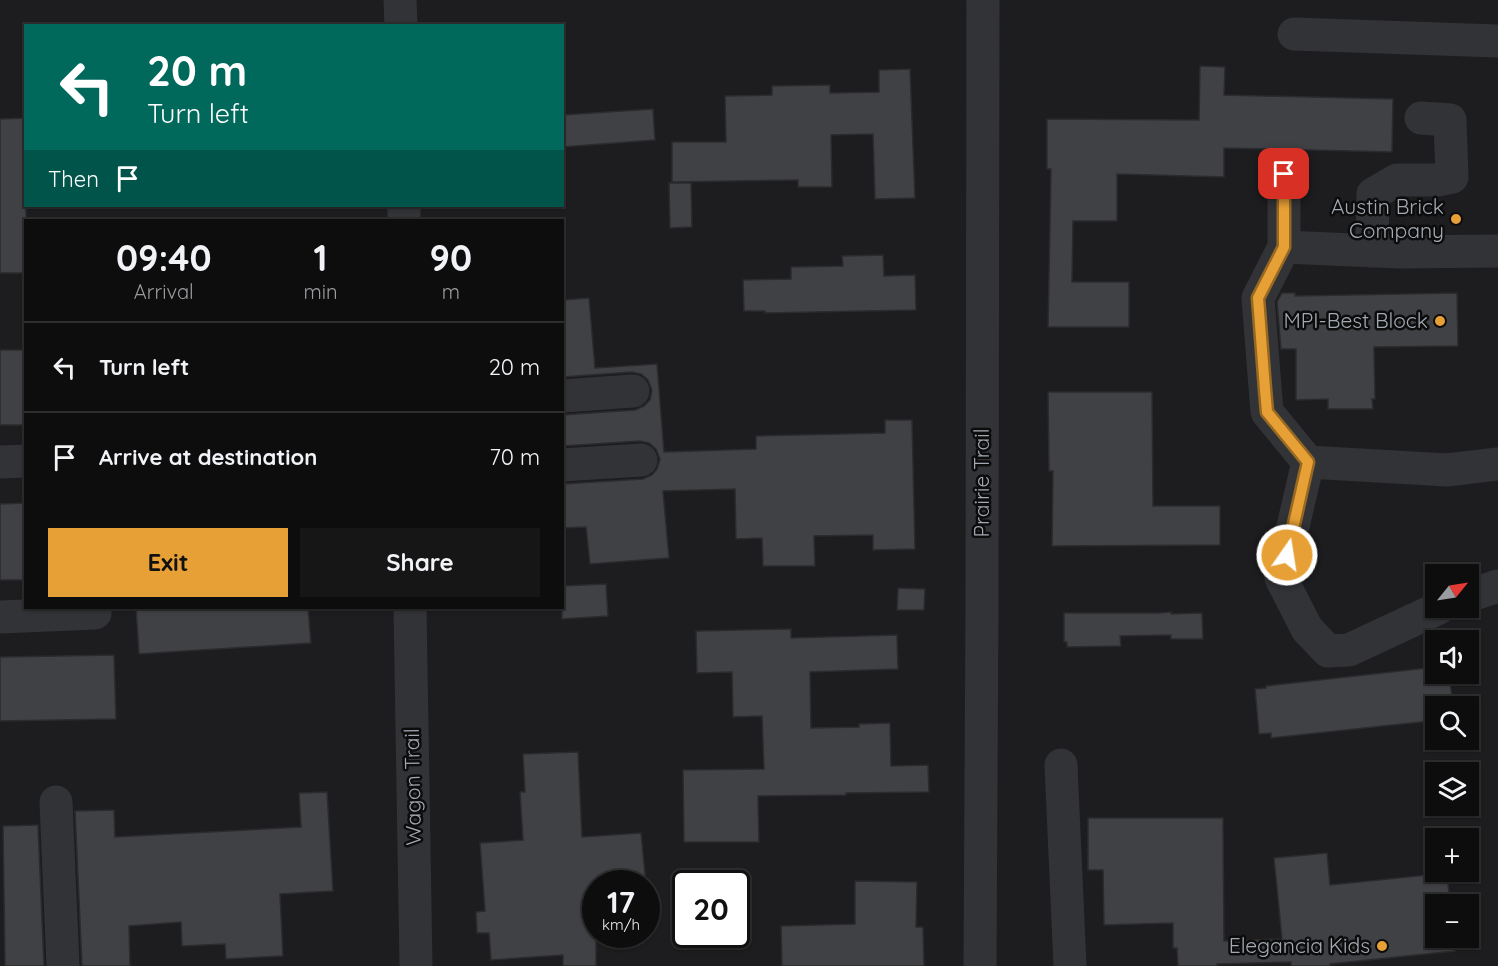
<!DOCTYPE html>
<meta charset="utf-8">
<style>
:root{--surface:#0d0d0e;--page:#161617;--text:#f1f3f6;--muted:#9a9c9e;--line:#2d2d2e;--accent:#e7a035}
body{margin:0;font-family:Quicksand,sans-serif;background:var(--page);color:var(--text);height:100vh;display:flex;flex-direction:column;font-size:22px;white-space:nowrap}
*{box-sizing:border-box;margin:0}
p{font-size:20px;color:var(--muted)}
.icon{flex:none;width:33px;height:33px;fill:none;stroke:currentColor;stroke-width:2;stroke-linecap:round;stroke-linejoin:round}
.map{position:relative;flex:1;overflow:hidden}
.details{position:absolute;left:24px;top:219px;width:540px;height:390px;display:flex;flex-direction:column;background:var(--surface);border-radius:0px;box-shadow:0 2px 4px #0004,0 0 0 2px var(--line)}
.details>*{flex:none}
.hud{position:absolute;left:24px;top:24px;width:540px;height:183px;border-radius:0px;box-shadow:0 2px 4px #0004,0 0 0 2px var(--line);background:#00695c;color:#fff;overflow:hidden}
.needle{width:39px;rotate:60deg}
.controls{position:absolute;left:1425px;top:564px;display:grid;gap:12px}
.controls a{display:grid;place-items:center;width:54px;height:54px;border-radius:0px;background:var(--surface);box-shadow:0 2px 4px #0004,0 0 0 2px var(--line);font-size:30px}
.speed{position:absolute;left:582px;top:870px;display:flex;gap:12px;font-size:30px;font-weight:700;text-align:center}
.speed>*{display:grid;place-content:center;width:78px;height:78px;border-radius:50%;background:var(--surface);box-shadow:0 2px 4px #0004,0 0 0 2px var(--line);line-height:1}
.speed small{font-size:15px;font-weight:400}
.speed .limit{border:3px solid #111;border-radius:9px;background:#fff;color:#111}
.pin{position:absolute;display:grid;place-items:center;width:51px;height:51px;color:#fff;margin:-26px;border-radius:12px;box-shadow:0 3px 9px #0006}
.me{position:absolute;width:66px;margin:-33px;rotate:13deg;stroke-linejoin:round;filter:drop-shadow(0 0 4px #0008)}
.turn{display:flex;align-items:center;gap:21px;height:126px;padding:0 24px;font-size:27px}
.turn .icon{width:78px;height:78px;stroke-width:2.5}
.turn b{display:block;font-size:42px;line-height:51px}
.then{display:flex;align-items:center;height:57px;padding:0 24px;background:#0003;gap:12px;font-size:22px}
.eta{display:flex;justify-content:space-evenly;align-items:center;height:102px;text-align:center}
.eta b{font-size:36px;font-weight:700;line-height:42px}
.primary-button{display:flex;gap:12px;margin-top:auto;padding:12px 24px}
.primary-button a{flex:1;height:69px;border-radius:0px;background:var(--accent);color:#111;font-size:24px;font-weight:700;line-height:69px;text-align:center}
.primary-button a+a{background:var(--page);color:var(--text)}
ul{padding:0;list-style:none}
li{display:flex;align-items:center;gap:18px;height:90px;padding:0 24px;border-top:2px solid var(--line)}
li div{flex:1}
li b{display:block;font-size:22px}
li em{font-style:normal}
.map>svg:first-child{display:block}
.built{fill:#1d1d1f;fill-rule:evenodd}
.building{fill:#404145;stroke:#2b2b2e;stroke-width:1.5}
.lines{fill:none;stroke-linecap:round;stroke-linejoin:round}
.minor{stroke:#323337;stroke-width:33}
.route-casing{stroke:#966822;stroke-width:15}
.route{stroke:#e7a035;stroke-width:10}
.poi-dot{fill:#e7a035;stroke:#0c0c0d;stroke-width:2}
.labels{text-anchor:middle;stroke-width:5;stroke-linejoin:round;paint-order:stroke}
.poi-label{font-size:21px;fill:#a3a9b2;stroke:#0c0c0d;text-anchor:end}
.street-label{font-size:21px;fill:#a3a9b2;stroke:#0c0c0d}
</style>
<div class="map">
<svg width="1498" height="966" viewBox="0 0 1498 966">
<rect width="100%" height="100%" fill="#111112"/>
<path class="built" d="M0 0H1498V966H0ZM26 26H562V206H26ZM26 220H562V608H26ZM1436 574H1468V608H1436ZM1436 640H1468V674H1436ZM1436 706H1468V740H1436ZM1436 772H1468V806H1436ZM1436 838H1468V872H1436ZM596 884H646V934H596ZM686 884H736V934H686ZM1436 904H1468V938H1436Z"/>
<g class="building">
<path d="M1200 66 1225 67 1224 95 1393 99 1392 152 1224 148V177L1117 174V221H1073L1072 282H1129V327H1048L1051 169H1047V119L1199 120Z"/>
<path d="M910 69 915 198 875 199 873 134 831 135 832 187H798V180L672 182V142H726L725 96 772 95V86L830 85V93L879 92V70Z"/>
<path d="M653 109 655 140 562 147V115Z"/>
<path d="M26 118V273H0V119Z"/>
<path d="M669 183H691L692 227 670 228Z"/>
<path d="M883 255 884 276 915 275 916 310 765 313V311H744L743 280 791 279V267L843 266 842 256Z"/>
<path d="M1282 293H1295V296L1457 293 1458 346 1374 347 1375 399H1372L1373 409H1328V399L1296 400V349H1281L1277 302Z"/>
<path d="M589 298 595 368 657 364 664 452 756 449V436L885 433V420H912L915 549 873 550V535L814 536 815 566H763L762 538 736 539 735 489 663 491 669 558 590 564 586 527 562 528V484L643 479 652 475 657 469 660 459 656 449 649 443 640 441 562 446V415L635 410 644 406 650 400 652 390 648 380 641 374 632 372 562 377V300Z"/>
<rect x="0" y="350" width="26" height="75"/>
<path d="M1048 392H1152L1153 506H1220V545L1052 546 1053 471H1049Z"/>
<path d="M26 503V580H0V504Z"/>
<path d="M606 584 608 616 562 619V586Z"/>
<path d="M898 588 925 589 924 610H897Z"/>
<path d="M136 608H308L311 643 139 654Z"/>
<path d="M1171 612V614L1202 613 1203 639H1171V635L1120 636 1121 646 1067 647V642H1064V613H1159Z"/>
<path d="M791 629V638L897 635 898 669 810 672 811 728 859 727V724L890 723 891 766 928 765 929 792 846 793V795L758 796 759 842H684L683 770 764 769 762 716 733 717 732 672 697 673 696 631Z"/>
<path d="M114 655 116 719 0 721V657Z"/>
<path d="M1436 667V674H1449L1453 706H1429L1430 721 1271 738V733L1259 734 1255 689 1266 688V686Z"/>
<path d="M578 752 582 837 641 833 646 884H596V966H563V955L491 960 489 933H477L476 912 485 911 480 843 523 840 520 792H525L523 754Z"/>
<path d="M327 792 333 891 280 894 283 956 226 959 225 944 182 946 181 922 129 926 130 966H82L75 811 114 810 115 837 301 827 299 793Z"/>
<path d="M1088 818H1223L1224 941 1282 939 1274 858 1327 853 1330 885 1447 873 1450 904H1436V938H1454L1455 951 1330 964 1331 966H1291V962L1217 964V966H1178L1177 948H1173V923L1104 925 1103 870H1088Z"/>
<path d="M38 825 44 966H5L3 826Z"/>
<path d="M855 881 917 882 916 927H923L924 966H782L781 926 855 924Z"/>
</g>
<g class="lines">
<g class="minor">
<path d="M400 0 401 26"/>
<path d="M1294 34 1498 41"/>
<path d="M1284 173V247L1400 252 1498 251"/>
<path d="M404 206V220"/>
<path d="M1284 247 1258 298 1267 412 1308 462 1447 470 1498 464"/>
<path d="M1372 251 1373 194 1397 180H1438L1452 177 1450 120 1421 118"/>
<path d="M562 396 633 391"/>
<path d="M0 462 26 461"/>
<path d="M1308 462 1281 578 1307 629 1328 651 1349 650 1439 608"/>
<path d="M562 465 641 460"/>
<path d="M1468 596 1498 586"/>
<path d="M410 608 416 966"/>
<path d="M0 617 95 613"/>
<path d="M1061 765 1070 966"/>
<path d="M56 802 63 966"/>
<path d="M980 966 982 605 983 0"/>
</g>
</g>
<g class="lines">
<g class="route-casing">
<path id="route" d="M1284 174V247L1258 298 1265 389 1267 412 1308 462 1287 555"/>
</g>
<use href="#route" class="route"/>
</g>
<g class="poi-dot">
<circle cx="1456" cy="219" r="6"/>
<circle cx="1440" cy="321" r="6"/>
<circle cx="1382" cy="946" r="6"/>
</g>
<g class="labels">
<g class="poi-label">
<text x="1444" y="214">Austin Brick<tspan x="1444" dy="24">Company</tspan></text>
<text x="1428" y="328">MPI-Best Block</text>
<text x="1370" y="953">Elegancia Kids</text>
</g>
<g class="street-label">
<text transform="translate(982 483) rotate(-90)" y="7">Prairie Trail</text>
<text transform="translate(413 787) rotate(-91)" y="7">Wagon Trail</text>
</g>
</g>
</svg>
<div class="controls">
<a><svg class="needle" viewBox="-14 -14 28 28"><path d="M0-13l5 13h-10z" fill="#e53935"/><path d="M0 13l5-13h-10z" fill="#9a9c9e"/></svg></a>
<a><svg class="icon" aria-label="sound" viewBox="0 0 24 24"><path d="M4 9h4l5-4v14l-5-4H4zM17 9q2 3 0 6"/></svg></a>
<a><svg class="icon" aria-label="search" viewBox="0 0 24 24"><circle cx="10" cy="10" r="6"/><path d="M15 15l6 6"/></svg></a>
<a><svg class="icon" aria-label="layers" viewBox="0 0 24 24"><path d="M12 4l9 5-9 5-9-5zM3 14l9 5 9-5"/></svg></a>
<a>+</a>
<a>−</a>
</div>
<div class="speed"><div>17<small>km/h</small></div><div class="limit">20</div></div>
<div class="pin" style="left:1284px;top:174px;background:#d93025"><svg class="icon" aria-label="arrive" viewBox="0 0 24 24"><path d="M6 21V4h12l-3 4 3 4H6"/></svg></div>
<svg class="me" style="left:1287px;top:555px" viewBox="-20 -20 40 40"><circle r="17" fill="#e7a035" stroke="#fff" stroke-width="3"/><path d="M0-11L8 9 0 5-8 9z" fill="#fff"/></svg>
<div class="hud">
<div class="turn"><svg class="icon" aria-label="left" viewBox="0 0 24 24"><path d="M17 20v-9H6M10 6l-5 5 5 5"/></svg><div><b>20 m</b>Turn left</div></div>
<div class="then">Then<svg class="icon" aria-label="arrive" viewBox="0 0 24 24"><path d="M6 21V4h12l-3 4 3 4H6"/></svg></div>
</div>
<section class="details">
<div class="eta">
<div><b>09:40</b><p>Arrival</p></div>
<div><b>1</b><p>min</p></div>
<div><b>90</b><p>m</p></div>
</div>
<ul>
<li><svg class="icon" aria-label="left" viewBox="0 0 24 24"><path d="M17 20v-9H6M10 6l-5 5 5 5"/></svg><div><b>Turn left</b></div><em>20 m</em></li>
<li><svg class="icon" aria-label="arrive" viewBox="0 0 24 24"><path d="M6 21V4h12l-3 4 3 4H6"/></svg><div><b>Arrive at destination</b></div><em>70 m</em></li>
</ul>
<div class="primary-button"><a>Exit</a><a>Share</a></div>
</section>
</div>
